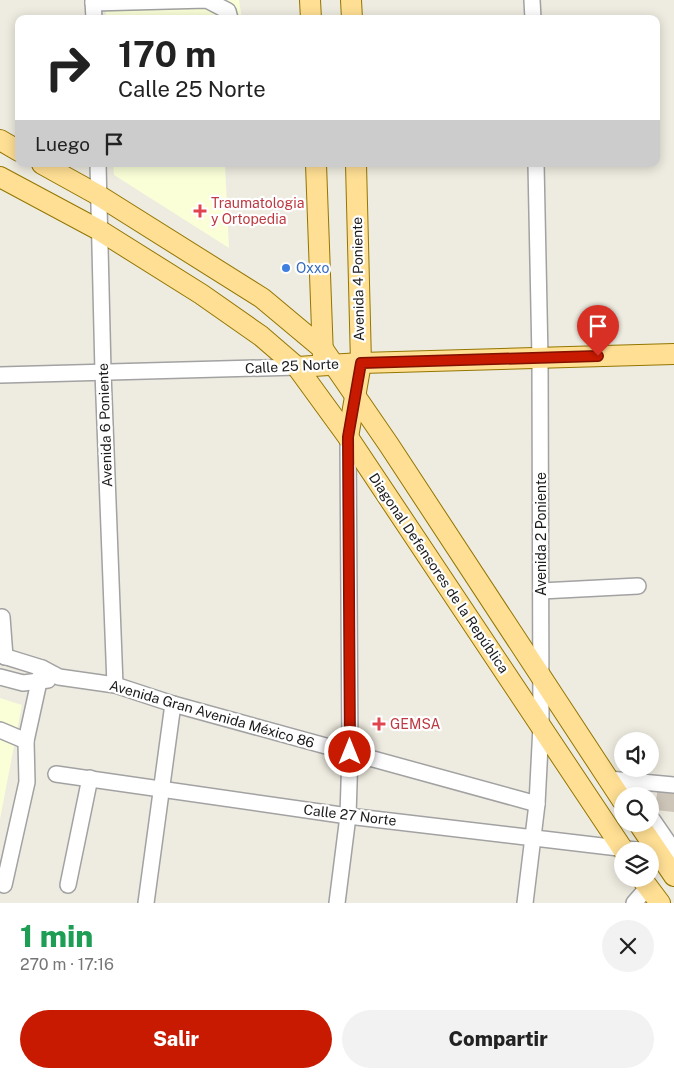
<!DOCTYPE html>
<html lang="es">
<meta charset="utf-8">
<style>
:root{--surface:#fff;--page:#f2f2f2;--text:#222;--muted:#767676;--accent:#c71a00}
body{margin:0;font-family:"Public Sans",sans-serif;background:var(--page);color:var(--text);height:100vh;display:flex;flex-direction:column;font-size:19px;white-space:nowrap}
*{box-sizing:border-box;margin:0}
p{font-size:16px;color:var(--muted)}
.icon{flex:none;width:28px;height:28px;fill:none;stroke:currentColor;stroke-width:2;stroke-linecap:round;stroke-linejoin:round}
.map{position:relative;height:903px;overflow:hidden}
.sheet{display:flex;flex-direction:column;background:var(--surface);flex:1}
.sheet>*{flex:none}
.top-card{position:absolute;left:15px;top:15px;width:645px;height:152px;border-radius:10px;box-shadow:0 2px 12px #0003;background:#fff;color:var(--text);overflow:hidden}
.fabs{position:absolute;left:614px;top:732px;display:grid;gap:10px}
.fabs a{display:grid;place-items:center;width:45px;height:45px;border-radius:50%;background:var(--surface);box-shadow:0 2px 12px #0003;font-size:25px}
.pin{position:absolute;display:grid;place-items:center;width:42px;height:42px;color:#fff;margin:-51px -21px;border-radius:50% 50% 50% 0;rotate:-45deg;box-shadow:0 0 5px #0007}
.pin .icon{rotate:45deg}
.me{position:absolute;width:55px;margin:-28px;rotate:0deg;stroke-linejoin:round;filter:drop-shadow(0 0 4px #0008)}
.turn{display:flex;align-items:center;gap:18px;height:105px;padding:0 20px;font-size:22px}
.turn .icon{width:65px;height:65px;stroke-width:2.5}
.turn b{display:block;font-size:35px;line-height:42px}
.then{display:flex;align-items:center;height:48px;padding:0 20px;background:#0003;gap:10px;font-size:19px}
.round{display:grid;place-items:center;flex:none;width:52px;height:52px;border-radius:26px;background:var(--page)}
.overview{display:flex;align-items:center;justify-content:space-between;height:85px;padding:0 20px}
h1{font-size:30px;font-weight:800;line-height:38px;color:#1e9e55}
.primary-button{display:flex;gap:10px;margin-top:auto;padding:10px 20px}
.primary-button a{flex:1;height:58px;border-radius:30px;background:var(--accent);color:#fff;font-size:20px;font-weight:800;line-height:58px;text-align:center}
.primary-button a+a{background:var(--page);color:var(--text)}
.map>svg:first-child{display:block}
.education{fill:#faffd8}
.building{fill:#cec5b9}
.lines{fill:none;stroke-linecap:round;stroke-linejoin:round}
.minor-casing{stroke:#a2a2a2;stroke-width:18}
.major-casing{stroke:#937600;stroke-width:22}
.minor{stroke:#fff;stroke-width:15}
.major{stroke:#ffdf94;stroke-width:20}
.route-casing{stroke:#811100;stroke-width:12}
.route{stroke:#c71a00;stroke-width:9}
.health-dot{fill:#e0444e;stroke:#fff;stroke-width:2}
.shop-dot{fill:#3f7fe0;stroke:#fff;stroke-width:2}
.labels{text-anchor:middle;stroke-width:4.5;stroke-linejoin:round;paint-order:stroke}
.health-label{font-size:14px;fill:#be3a42;stroke:#fff;text-anchor:start}
.shop-label{font-size:14px;fill:#366cbe;stroke:#fff;text-anchor:start}
.street-label{font-size:14px;fill:#1b1b1b;stroke:#fff}
</style>
<div class="map">
<svg width="674" height="903" viewBox="0 0 674 903">
<rect width="100%" height="100%" fill="#eeebe0"/>
<g class="education">
<path d="M105 0H239L242 19H106Z"/>
<path d="M113 164H225L229 248 114 175Z"/>
<path d="M0 698 22 705 0 819Z"/>
</g>
<path class="building" d="M658 785 674 787V812L655 810Z"/>
<g class="lines">
<g class="minor-casing">
<g id="minor">
<path d="M93 0 94 19"/>
<path d="M532 0 533 19"/>
<path d="M93 3 207 0 228 11 230 19"/>
<path d="M98 164 103 372 115 685"/>
<path d="M0 375 297 367"/>
<path d="M541 591 638 586"/>
<path d="M2 617 5 657"/>
<path d="M0 655 42 668 59 677 115 685 173 704 537 804"/>
<path d="M0 677 23 683 48 680"/>
<path d="M0 730 26 741"/>
<path d="M56 774 348 816 644 851"/>
<path d="M609 779 674 785"/>
<path d="M626 780 636 796"/>
<path d="M650 816 674 851"/>
<path d="M4 885 27 782 26 741 42 668"/>
<path d="M68 885 90 778"/>
<path d="M146 903 173 704"/>
<path d="M337 903 348 816 350 752 348 437"/>
<path d="M525 903 537 804 541 726 540 358 536 164"/>
<path d="M634 903 648 887"/>
</g>
</g>
<g class="major-casing">
<g id="major">
<path d="M310 0 311 19"/>
<path d="M351 0 352 19"/>
<path d="M0 140 19 151"/>
<path d="M42 164 98 195 262 298 323 349 389 445 622 800"/>
<path d="M316 164 323 357"/>
<path d="M0 177 99 230 201 294 261 336 297 367 348 437 624 851"/>
<path d="M297 367 361 363 674 354"/>
<path d="M348 437 361 363 356 164"/>
<path d="M639 824 674 876"/>
<path d="M642 879 660 903"/>
</g>
</g>
<use href="#minor" class="minor"/>
<use href="#major" class="major"/>
</g>
<g class="lines">
<g class="route-casing">
<path id="route" d="M350 752 348 437 361 363 598 356"/>
</g>
<use href="#route" class="route"/>
</g>
<g class="health-dot">
<path d="M197.5 203.5h5v5h5v5h-5v5h-5v-5h-5v-5h5z"/>
<path d="M376.5 716.5h5v5h5v5h-5v5h-5v-5h-5v-5h5z"/>
</g>
<circle class="shop-dot" cx="286" cy="268" r="5"/>
<g class="labels">
<g class="health-label">
<text x="211" y="208">Traumatologia<tspan x="211" dy="16">y Ortopedia</tspan></text>
<text x="390" y="729">GEMSA</text>
</g>
<g class="shop-label">
<text x="296" y="273">Oxxo</text>
</g>
<g class="street-label">
<text transform="translate(358 279) rotate(-91)" y="5">Avenida 4 Poniente</text>
<text transform="translate(292 366) rotate(-3)" y="5">Calle 25 Norte</text>
<text transform="translate(105 425) rotate(-92)" y="5">Avenida 6 Poniente</text>
<text transform="translate(541 534) rotate(-90)" y="5">Avenida 2 Poniente</text>
<text transform="translate(439 573) rotate(56)" y="5">Diagonal Defensores de la República</text>
<text transform="translate(212 714) rotate(16)" y="5">Avenida Gran Avenida México 86</text>
<text transform="translate(350 815) rotate(7)" y="5">Calle 27 Norte</text>
</g>
</g>
</svg>
<div class="fabs">
<a><svg class="icon" aria-label="sound" viewBox="0 0 24 24"><path d="M4 9h4l5-4v14l-5-4H4zM17 9q2 3 0 6"/></svg></a>
<a><svg class="icon" aria-label="search" viewBox="0 0 24 24"><circle cx="10" cy="10" r="6"/><path d="M15 15l6 6"/></svg></a>
<a><svg class="icon" aria-label="layers" viewBox="0 0 24 24"><path d="M12 4l9 5-9 5-9-5zM3 14l9 5 9-5"/></svg></a>
</div>
<div class="pin" style="left:598px;top:356px;background:#d93025"><svg class="icon" aria-label="arrive" viewBox="0 0 24 24"><path d="M6 21V4h12l-3 4 3 4H6"/></svg></div>
<svg class="me" style="left:350px;top:752px" viewBox="-20 -20 40 40"><circle r="17" fill="#c71a00" stroke="#fff" stroke-width="3"/><path d="M0-11L8 9 0 5-8 9z" fill="#fff"/></svg>
<div class="top-card">
<div class="turn"><svg class="icon" aria-label="right" viewBox="0 0 24 24"><path d="M7 20v-9h11M14 6l5 5-5 5"/></svg><div><b>170 m</b>Calle 25 Norte</div></div>
<div class="then">Luego<svg class="icon" aria-label="arrive" viewBox="0 0 24 24"><path d="M6 21V4h12l-3 4 3 4H6"/></svg></div>
</div>
</div>
<section class="sheet">
<div class="overview"><div><h1>1 min</h1><p>270 m · 17:16</p></div><a class="round"><svg class="icon" aria-label="close" viewBox="0 0 24 24"><path d="M6 6l12 12M18 6L6 18"/></svg></a></div>
<div class="primary-button"><a>Salir</a><a>Compartir</a></div>
</section>
